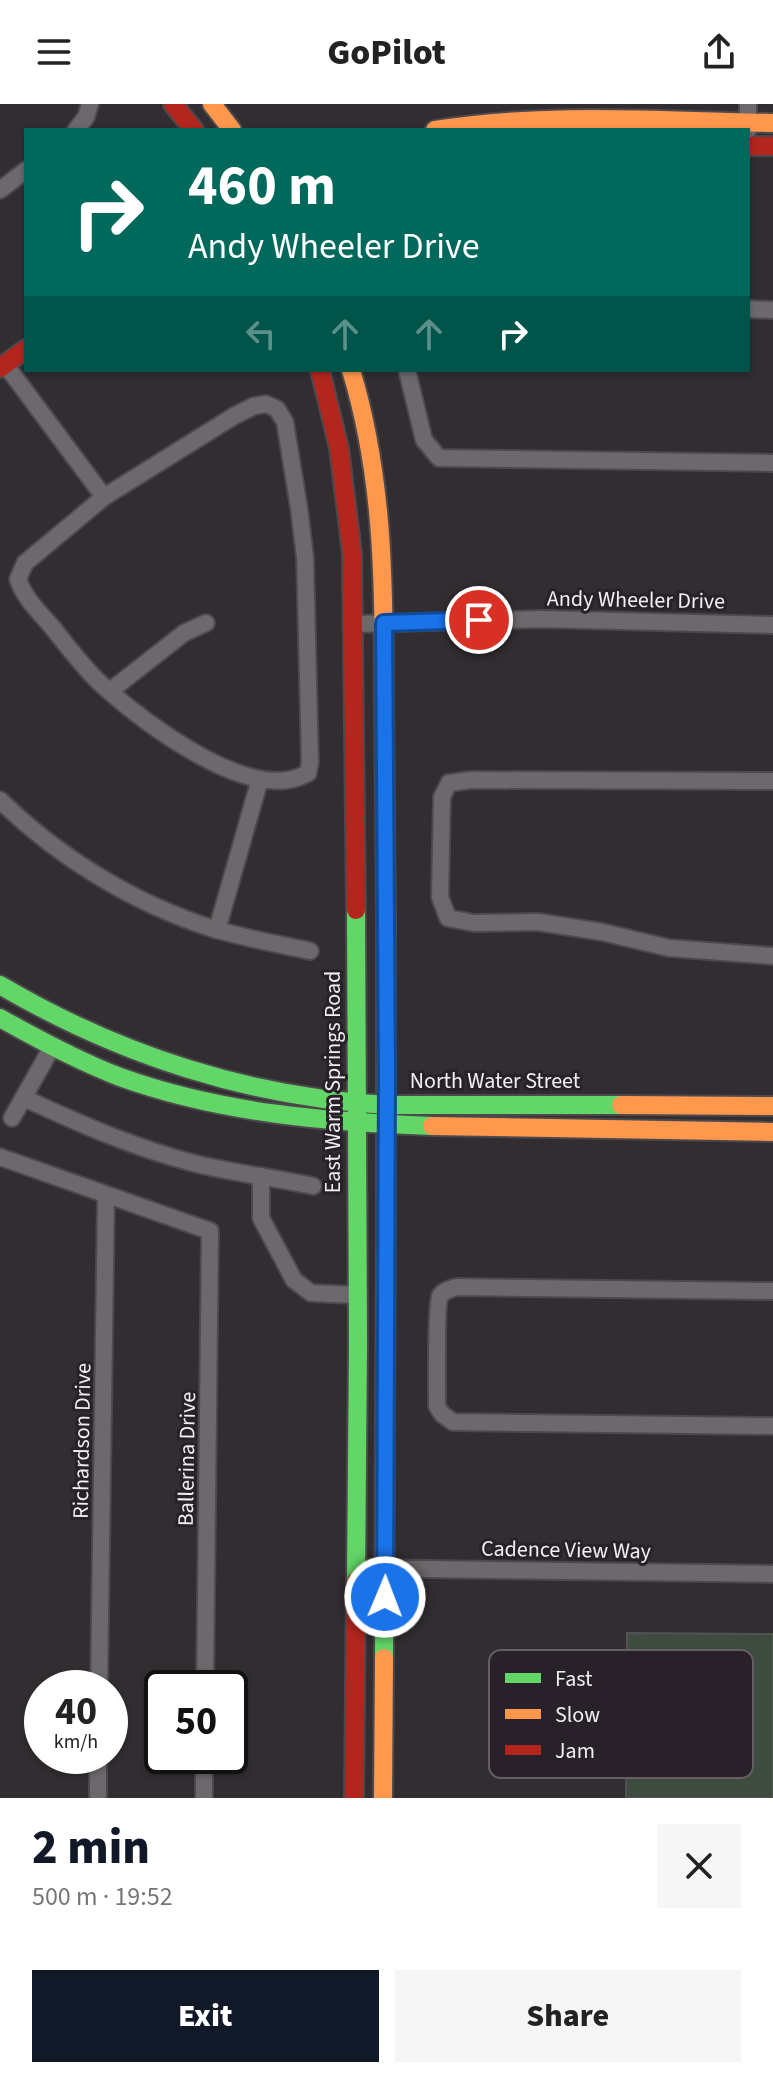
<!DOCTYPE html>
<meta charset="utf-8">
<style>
:root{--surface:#fff;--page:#f6f6f6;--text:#222;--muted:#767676;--accent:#111827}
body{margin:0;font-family:"Source Sans 3",sans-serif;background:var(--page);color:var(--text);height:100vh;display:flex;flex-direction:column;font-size:30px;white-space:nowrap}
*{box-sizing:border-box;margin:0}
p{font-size:26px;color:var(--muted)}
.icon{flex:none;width:44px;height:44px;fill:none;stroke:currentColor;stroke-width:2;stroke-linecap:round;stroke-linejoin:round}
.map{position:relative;height:1694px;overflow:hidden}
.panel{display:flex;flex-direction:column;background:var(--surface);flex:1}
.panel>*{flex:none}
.banner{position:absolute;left:24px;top:24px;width:726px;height:244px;border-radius:0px;box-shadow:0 2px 6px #0004;background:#00695c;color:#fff;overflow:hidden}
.speed{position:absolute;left:24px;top:1566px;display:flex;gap:16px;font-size:40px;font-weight:700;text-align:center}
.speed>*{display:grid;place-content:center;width:104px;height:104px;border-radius:50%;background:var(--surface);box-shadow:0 2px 6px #0004;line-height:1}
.speed small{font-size:20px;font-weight:400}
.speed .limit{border:4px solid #111;border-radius:12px;background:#fff;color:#111}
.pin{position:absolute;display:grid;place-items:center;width:68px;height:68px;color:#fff;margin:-34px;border:4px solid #fff;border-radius:50%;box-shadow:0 2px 8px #0007}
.me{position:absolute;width:88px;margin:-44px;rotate:1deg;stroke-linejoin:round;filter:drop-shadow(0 0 6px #0008)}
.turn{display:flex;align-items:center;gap:28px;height:168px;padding:0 32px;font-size:36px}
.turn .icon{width:104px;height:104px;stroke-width:2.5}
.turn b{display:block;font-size:56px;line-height:68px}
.lanes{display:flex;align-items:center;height:76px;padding:0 32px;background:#0003;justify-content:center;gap:40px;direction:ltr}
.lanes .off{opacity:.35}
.round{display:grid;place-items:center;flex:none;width:84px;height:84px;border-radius:0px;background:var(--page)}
.head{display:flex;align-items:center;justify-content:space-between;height:136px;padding:0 32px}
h1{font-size:48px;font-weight:800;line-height:60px;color:var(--accent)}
.button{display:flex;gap:16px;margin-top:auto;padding:16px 32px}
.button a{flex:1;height:92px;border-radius:0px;background:var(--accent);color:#fff;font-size:32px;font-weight:800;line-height:92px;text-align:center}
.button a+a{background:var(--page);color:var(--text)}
header{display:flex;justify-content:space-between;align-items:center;height:104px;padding:0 32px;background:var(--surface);font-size:36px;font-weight:800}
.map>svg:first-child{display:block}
.building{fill:#3e4b3f;stroke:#535353;stroke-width:2}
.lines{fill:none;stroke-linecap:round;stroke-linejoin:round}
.street-casing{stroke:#4c494c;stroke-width:20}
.fast-casing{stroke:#4c494c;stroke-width:22}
.slow-casing{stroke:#4c494c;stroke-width:22}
.jam-casing{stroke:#4c494c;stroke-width:22}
.street{stroke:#6c686c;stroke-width:16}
.fast{stroke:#63d668;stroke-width:18}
.slow{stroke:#ff974d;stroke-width:18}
.jam{stroke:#b3261e;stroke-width:18}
.route-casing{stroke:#114b97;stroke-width:20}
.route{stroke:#1a73e8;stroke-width:14}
.labels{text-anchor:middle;stroke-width:6;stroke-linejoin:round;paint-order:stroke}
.street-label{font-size:22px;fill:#f2edf2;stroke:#292129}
.key{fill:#292129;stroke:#655e65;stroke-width:2}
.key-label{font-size:22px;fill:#f2edf2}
</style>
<header><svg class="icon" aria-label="menu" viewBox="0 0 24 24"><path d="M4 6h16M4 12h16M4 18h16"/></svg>GoPilot<svg class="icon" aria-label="share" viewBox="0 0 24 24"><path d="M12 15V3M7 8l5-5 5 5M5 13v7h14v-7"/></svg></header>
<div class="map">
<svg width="773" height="1694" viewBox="0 0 773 1694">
<rect width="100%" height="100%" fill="#312d31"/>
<path class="building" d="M627 1529 773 1530V1694H626Z"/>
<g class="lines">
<g class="street-casing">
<g id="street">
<path d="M76 26 86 13 90 0"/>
<path d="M748 26V0"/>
<path d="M0 86 26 66"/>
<path d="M748 205 773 206"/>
<path d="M5 260 104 393"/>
<path d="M407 266 424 336 439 354 773 359"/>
<path d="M266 300 277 305 285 318 299 404 305 453 310 658 308 669 304 671C247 699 141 616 101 580 83 563 68 543 53 524 40 509 24 494 18 475L25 459 104 393 234 312 254 302Z"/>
<path d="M354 520 542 515 773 521"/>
<path d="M110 587 184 529 206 519"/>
<path d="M773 677 471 676 449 679 442 693 440 793 448 814 474 819 538 818 602 828 669 844 773 852"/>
<path d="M0 696C59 754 135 800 214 825 245 834 278 840 310 847"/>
<path d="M217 826 260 675"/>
<path d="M24 994C80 1020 137 1045 197 1060 235 1069 275 1074 313 1082"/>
<path d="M12 1014 52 943"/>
<path d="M0 1053 210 1127 205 1584"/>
<path d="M261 1072V1114L294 1176 311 1189 357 1191"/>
<path d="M773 1187 457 1183C450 1185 444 1186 440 1192 436 1199 437 1286 437 1302L442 1310 453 1318 773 1322"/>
<path d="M358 1464 773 1470"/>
<path d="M99 1584 106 1091"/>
<path d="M98 1694V1652"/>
<path d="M204 1694V1652"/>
</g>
</g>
<g class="fast-casing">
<g id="fast">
<path d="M356 806 358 1239 356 1477"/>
<path d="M0 881C119 951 251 994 389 1001H621"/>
<path d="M0 914C39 936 78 957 120 973 220 1009 327 1018 432 1022"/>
<path d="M384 1554 386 1119"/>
</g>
</g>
<g class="slow-casing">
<g id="slow">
<path d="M212 0 232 26"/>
<path d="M435 26C548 8 660 17 773 19"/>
<path d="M351 266C383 371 384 476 384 585 385 662 385 739 386 817"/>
<path d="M621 1001 773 1002"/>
<path d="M432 1022 773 1028"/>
<path d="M383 1694 384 1554"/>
</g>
</g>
<g class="jam-casing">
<g id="jam">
<path d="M173 0 194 26"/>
<path d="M748 42H773"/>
<path d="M0 264 26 245"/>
<path d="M320 266 339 344 352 449 356 806"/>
<path d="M386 817V1119"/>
<path d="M354 1694 356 1477"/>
</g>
</g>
<use href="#street" class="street"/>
<use href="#fast" class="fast"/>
<use href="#slow" class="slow"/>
<use href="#jam" class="jam"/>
</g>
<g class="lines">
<g class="route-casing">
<path id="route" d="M385 1493 387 969 384 519 479 516"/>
</g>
<use href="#route" class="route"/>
</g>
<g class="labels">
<g class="street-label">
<text transform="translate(636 495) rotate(1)" y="8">Andy Wheeler Drive</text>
<text x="495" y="984">North Water Street</text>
<text transform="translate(332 978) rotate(-90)" y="8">East Warm Springs Road</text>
<text transform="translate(81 1337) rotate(-89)" y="8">Richardson Drive</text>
<text transform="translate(186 1355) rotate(-89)" y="8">Ballerina Drive</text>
<text transform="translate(566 1445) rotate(1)" y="8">Cadence View Way</text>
</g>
</g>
<rect x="489" y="1546" width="264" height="128" rx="12" class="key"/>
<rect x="505" y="1569" width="36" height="10" fill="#63d668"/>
<rect x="505" y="1605" width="36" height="10" fill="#ff974d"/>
<rect x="505" y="1641" width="36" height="10" fill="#b3261e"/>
<g class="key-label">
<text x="555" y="1582">Fast</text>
<text x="555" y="1618">Slow</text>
<text x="555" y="1654">Jam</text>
</g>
</svg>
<div class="speed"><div>40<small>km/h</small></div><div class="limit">50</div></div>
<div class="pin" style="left:479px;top:516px;background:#d93025"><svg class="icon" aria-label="arrive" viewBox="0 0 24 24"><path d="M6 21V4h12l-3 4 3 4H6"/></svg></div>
<svg class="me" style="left:385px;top:1493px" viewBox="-20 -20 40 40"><circle r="17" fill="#1a73e8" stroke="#fff" stroke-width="3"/><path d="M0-11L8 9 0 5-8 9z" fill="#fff"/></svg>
<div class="banner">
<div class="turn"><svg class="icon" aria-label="right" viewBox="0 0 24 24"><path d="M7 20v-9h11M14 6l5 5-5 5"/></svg><div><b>460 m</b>Andy Wheeler Drive</div></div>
<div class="lanes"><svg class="icon off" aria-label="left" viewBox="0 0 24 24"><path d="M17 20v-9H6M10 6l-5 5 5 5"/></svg><svg class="icon off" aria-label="ahead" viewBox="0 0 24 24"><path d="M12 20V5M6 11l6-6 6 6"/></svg><svg class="icon off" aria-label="ahead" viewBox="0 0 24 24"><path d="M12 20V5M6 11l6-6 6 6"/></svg><svg class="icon" aria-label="right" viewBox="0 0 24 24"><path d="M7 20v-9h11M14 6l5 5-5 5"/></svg></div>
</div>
</div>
<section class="panel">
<div class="head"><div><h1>2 min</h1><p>500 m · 19:52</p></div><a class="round"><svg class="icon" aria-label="close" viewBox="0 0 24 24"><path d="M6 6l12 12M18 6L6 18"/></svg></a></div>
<div class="button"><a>Exit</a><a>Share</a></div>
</section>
